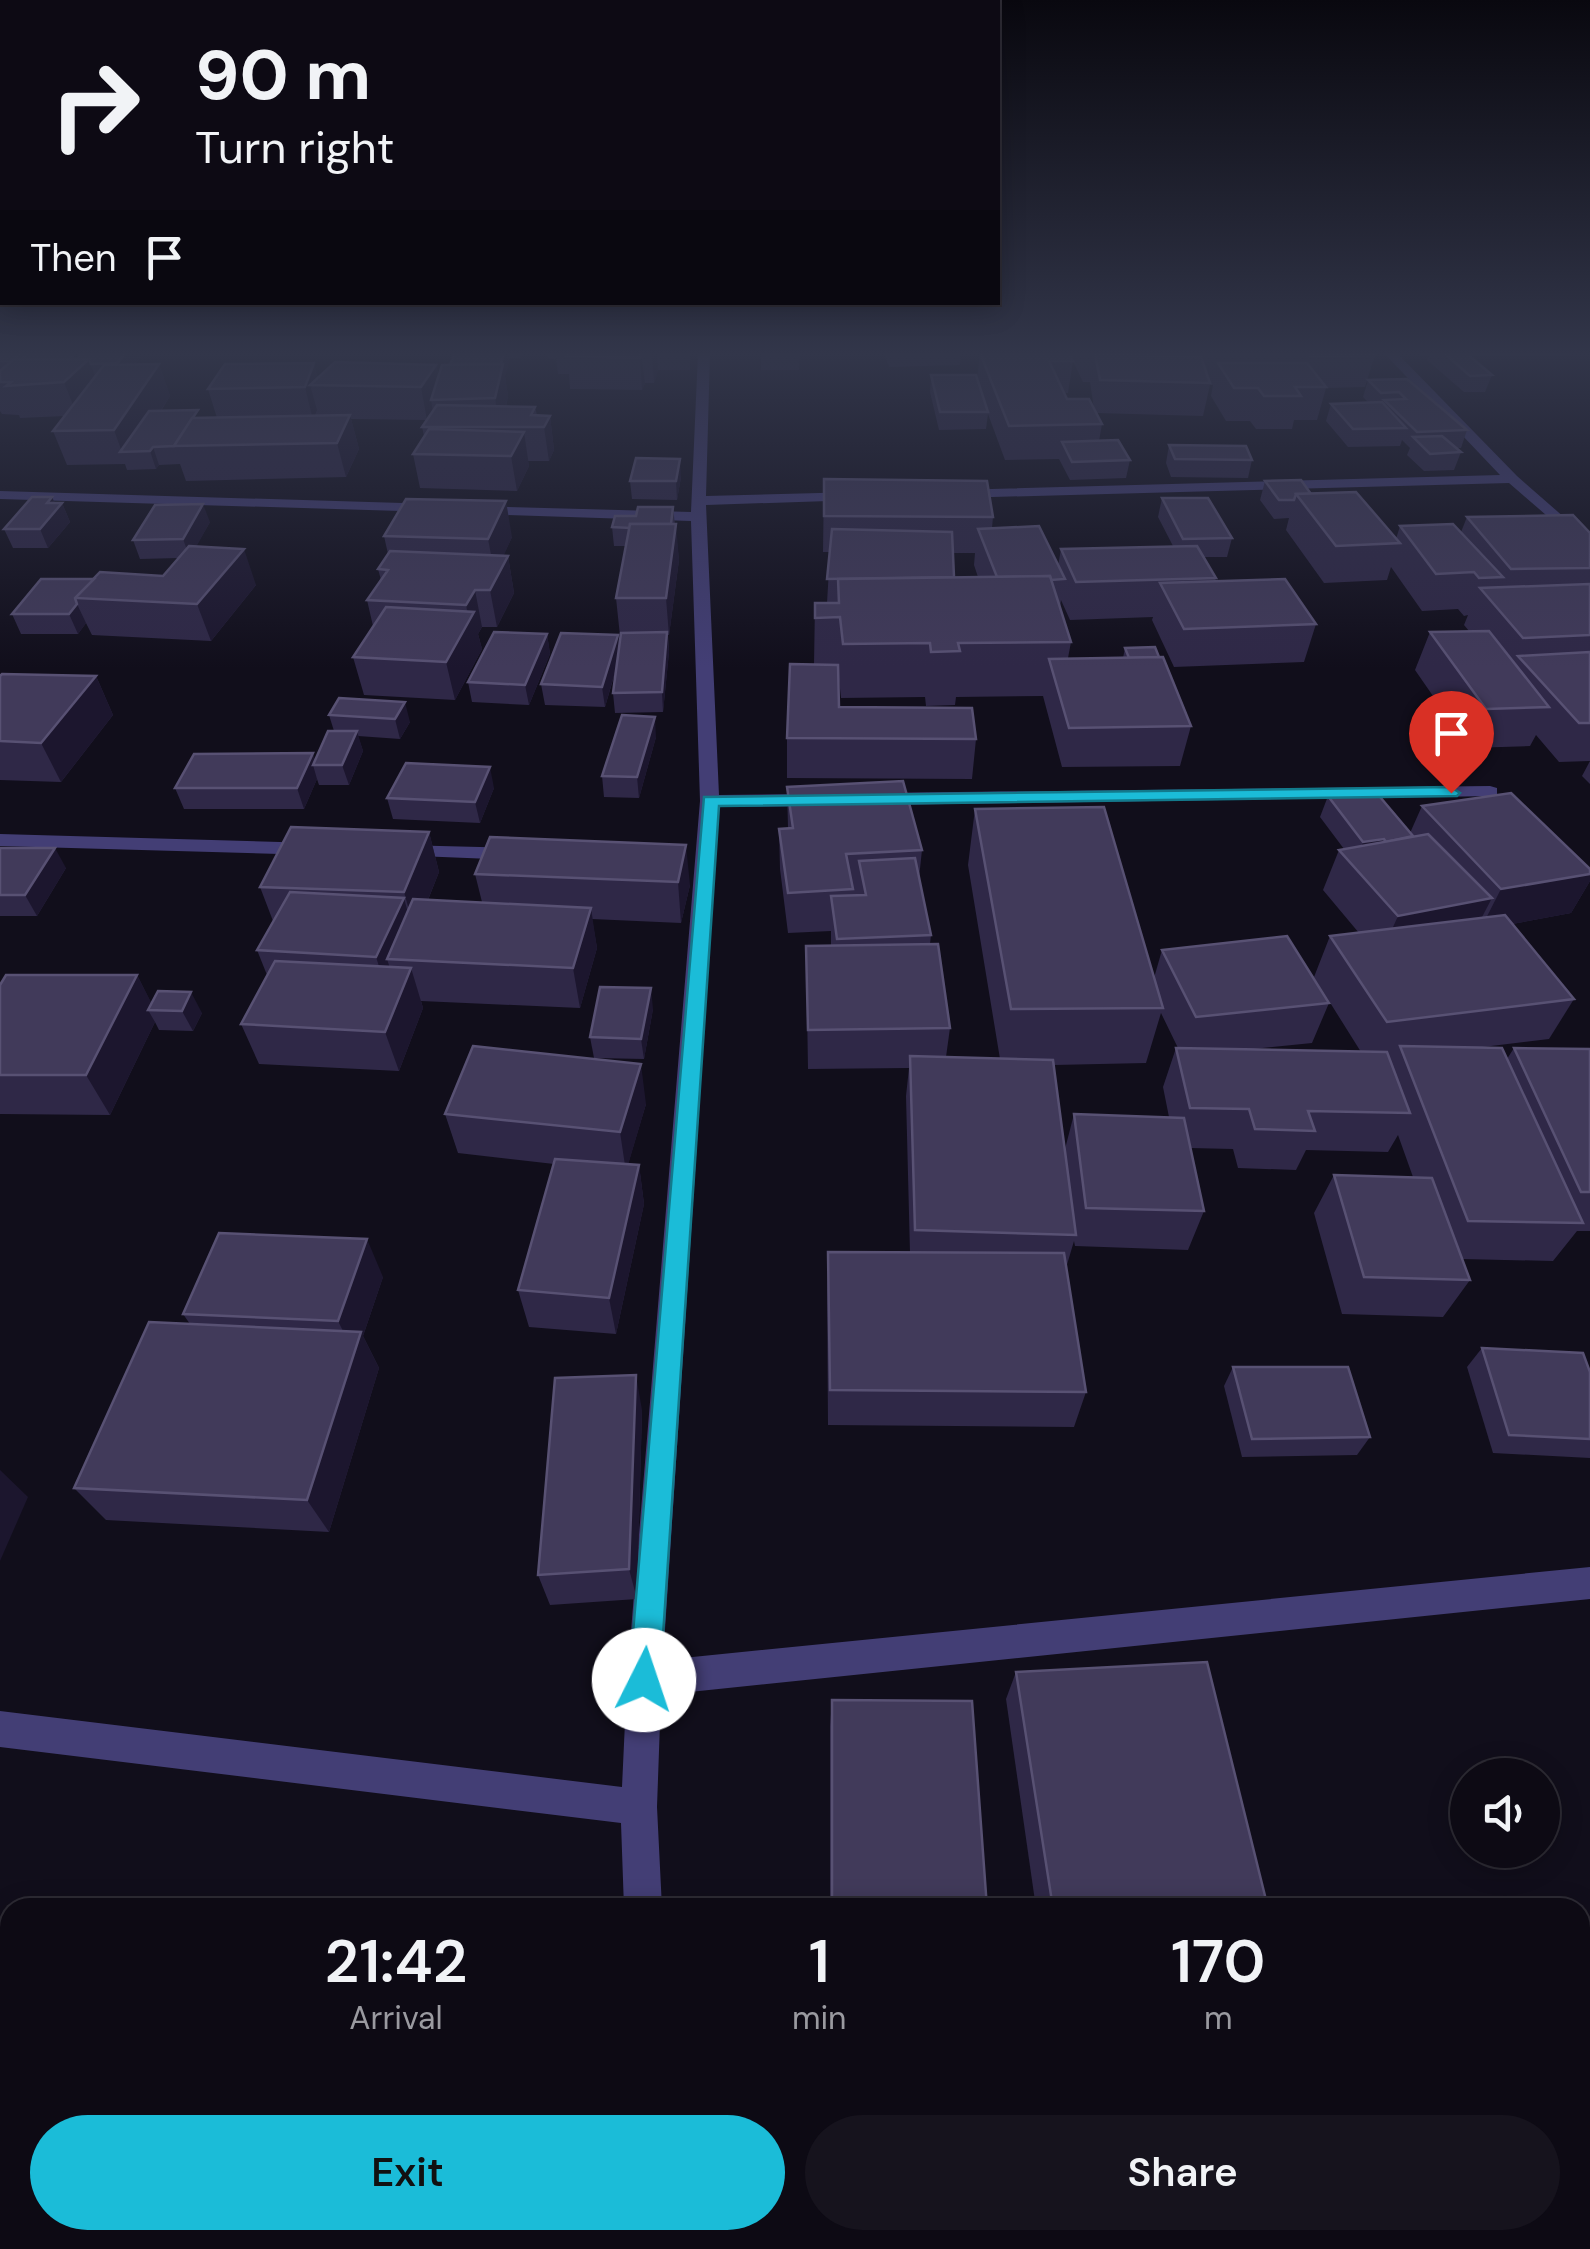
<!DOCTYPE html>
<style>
:root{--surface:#0d0a14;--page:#16131d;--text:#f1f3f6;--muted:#9a9aa0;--line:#2d2b34;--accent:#1bbcd8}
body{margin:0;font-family:"DM Sans",sans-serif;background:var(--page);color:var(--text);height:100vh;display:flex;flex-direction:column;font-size:38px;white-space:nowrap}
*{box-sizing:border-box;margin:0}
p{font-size:32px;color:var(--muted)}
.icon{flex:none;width:55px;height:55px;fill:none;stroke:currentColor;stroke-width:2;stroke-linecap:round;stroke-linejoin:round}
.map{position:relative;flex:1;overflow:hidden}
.sheet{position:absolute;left:0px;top:1898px;width:1590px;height:352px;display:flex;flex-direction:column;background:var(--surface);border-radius:30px 30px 0 0;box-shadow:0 5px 25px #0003,0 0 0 2px var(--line)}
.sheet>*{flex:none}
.guide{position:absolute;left:0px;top:0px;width:1000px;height:305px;box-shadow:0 5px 25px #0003,0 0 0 2px var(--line);background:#0d0a14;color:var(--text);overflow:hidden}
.tools{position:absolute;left:1450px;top:1758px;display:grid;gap:20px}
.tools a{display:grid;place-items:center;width:110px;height:110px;border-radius:50%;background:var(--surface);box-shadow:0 5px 25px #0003,0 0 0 2px var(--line);font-size:50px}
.pin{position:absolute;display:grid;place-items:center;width:85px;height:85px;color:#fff;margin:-102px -42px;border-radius:50% 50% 50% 0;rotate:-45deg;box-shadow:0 0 10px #0007}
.pin .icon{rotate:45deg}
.me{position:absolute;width:110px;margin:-55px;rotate:4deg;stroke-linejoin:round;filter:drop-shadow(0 0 8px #0008)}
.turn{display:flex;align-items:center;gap:35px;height:210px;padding:0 30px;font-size:45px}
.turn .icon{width:130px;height:130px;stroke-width:2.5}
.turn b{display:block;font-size:70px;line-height:85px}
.then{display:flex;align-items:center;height:95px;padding:0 30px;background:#0003;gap:20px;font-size:38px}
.eta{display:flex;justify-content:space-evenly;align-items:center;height:170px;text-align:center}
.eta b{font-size:60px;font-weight:600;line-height:70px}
.cta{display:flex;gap:20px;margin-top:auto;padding:20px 30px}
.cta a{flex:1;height:115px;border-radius:60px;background:var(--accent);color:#111;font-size:40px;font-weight:600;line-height:115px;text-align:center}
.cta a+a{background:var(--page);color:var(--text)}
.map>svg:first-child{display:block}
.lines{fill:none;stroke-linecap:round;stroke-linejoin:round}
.minor{fill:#433e75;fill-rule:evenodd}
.wall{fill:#2f2847;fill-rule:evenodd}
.shaded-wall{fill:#1c162e}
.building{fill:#413a5a;stroke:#585173;stroke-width:2.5}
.route{fill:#1bbcd8;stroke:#127a8c;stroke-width:2.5}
</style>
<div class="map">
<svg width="1590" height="2249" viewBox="0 0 1590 2249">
<rect width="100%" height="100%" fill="#110e1b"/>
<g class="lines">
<g class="minor">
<path d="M698 353H710L706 496 858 492 865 496 858 500 706 505 719 795 820 794 830 800 820 806 719 807 663 1660 1590 1567V1599L661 1695 657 1807 662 1908H624L621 1823 0 1747V1711L622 1787 627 1679 700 801 691 521 475 514 468 510 475 506 691 512Z"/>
<path d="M1384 353H1397L1517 476 1590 540V553L1509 483 957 498 950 494 957 490 1500 475Z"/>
<path d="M0 491 435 504 442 508 435 512 0 499Z"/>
<path d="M1490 786 1497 788V796L875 805 865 799 875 793Z"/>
<path d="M0 834 315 843 325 849 315 855 0 846Z"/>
<path d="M400 845 515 848 525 854 515 860 393 855 390 851Z"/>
<rect x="633" y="2240" width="44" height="9"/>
</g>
</g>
<g class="wall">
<path d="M0 353H143L135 364H159L170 396 161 411 200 418H217L208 389 426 364 436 365 439 376 450 365 455 353H522L520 358H509V362L505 376 508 396 506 407H535L537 415 550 416 554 450 549 461H528L529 466 517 491 420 488 413 454 424 436 422 427 426 420 351 419 359 449 346 477 186 481 180 464 159 465 156 469 127 470 125 464 67 465 53 431 65 416 20 418 19 415 2 414 0 411Z"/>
<path d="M547 353H690V370H658L654 383H645L642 390 570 389 569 374H558L556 359H548Z"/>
<path d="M761 353H800L799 370H761Z"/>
<path d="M884 353H961L960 365 889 367Z"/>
<path d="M980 353 1071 356V353H1373L1375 355 1365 387 1326 388 1317 420H1294L1292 429H1256L1250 421H1226L1211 396 1213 385H1210L1203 416 1096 413 1102 424 1099 441 1130 460 1126 478 1070 480 1059 459 1005 460 988 414 986 429 939 430 930 392 931 375 977 378ZM1073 361 1083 382H1090L1094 409 1067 399 1064 393H1068Z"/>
<path d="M1419 353H1572L1571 356 1469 355 1492 375 1485 392H1464L1427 360 1429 355H1421Z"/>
<path d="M1407 379 1467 430 1461 448H1456L1461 452 1454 470 1424 471 1407 455 1410 448 1402 440 1400 446 1348 447 1326 421 1331 404 1369 403 1363 397 1368 380Z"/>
<path d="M1169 445 1252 460 1248 478 1171 477 1166 463Z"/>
<path d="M681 477 677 500 632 499 630 481Z"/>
<path d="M824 479 993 517 992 528 1058 566 1061 549 1173 546 1158 517 1162 498 1232 538 1227 557H1204L1216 578 1215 581 1316 624 1304 662 1174 667 1152 620 1153 617 1070 620 1061 600 1060 608 1071 642 1068 658H1123L1125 648 1191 726 1180 766 1062 767 1043 696 956 697 955 705 926 706 925 697 841 698 838 670 839 707 976 739 972 779 787 778V738L814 664 815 603H827L830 552H823ZM953 553H975L974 565 978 577H954Z"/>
<path d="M1265 481 1311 494 1396 539 1400 526 1461 532 1467 517 1590 533V784L1582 776 1590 761 1559 762 1536 735 1530 746 1469 748 1415 670 1430 632 1469 631 1464 625 1468 615 1464 616 1458 609 1422 611 1391 567 1387 580 1324 583 1286 530 1289 518 1274 519 1260 500Z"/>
<path d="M52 497 55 503H62L70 522 48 548H13L4 529Z"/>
<path d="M673 507 679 560 669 635H668L669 652 663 712 615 713 613 693 617 666 605 707 545 705 541 684 618 635 619 647 620 636 616 598 626 546H614L612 527 636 516Z"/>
<path d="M210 522 196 546 256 585 211 641 92 635 86 623 78 634H21L12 614 94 579 163 576 178 558 140 559 133 540Z"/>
<path d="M384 536 512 537 503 556H508L514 593 497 627H482L478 634 482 649 455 700 364 695 353 657 373 626 367 600 381 580 378 569 388 554Z"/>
<path d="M547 634 550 654 529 705 472 702 468 682Z"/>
<path d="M0 676H96L113 715 61 782 0 780Z"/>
<path d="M339 698 410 722 400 739 358 736 363 751 349 785H319L317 779 304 809H184L175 788 315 759 334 731 329 715Z"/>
<path d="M656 737 639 798 604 797 602 776Z"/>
<path d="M787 787 922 850 919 878 931 935 930 944 950 1028 946 1057 1000 1059 968 865 975 809 1154 978 1162 950 1329 1003 1312 1043 1253 1049 1361 1052 1314 977 1330 936 1359 933 1323 890 1339 850 1344 849 1320 817 1328 796 1410 833 1422 806 1590 869V881L1571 913 1512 924 1574 999 1549 1039 1483 1047 1507 1059 1514 1048 1590 1049V1231H1577L1553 1261 1462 1259 1470 1280 1443 1317 1342 1314 1314 1213 1334 1175 1413 1177 1398 1135 1388 1152 1306 1150 1296 1170 1238 1168 1233 1149 1190 1148 1204 1211 1188 1250 1075 1246 1074 1241 1066 1268 1086 1392 1074 1427 828 1425 827 1290 828 1252 910 1253 906 1096 909 1068 808 1069 806 946 831 945V931L788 933 780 869 779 829 788 828ZM1161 1013 1178 1048H1176L1163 1087 1169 1117 1074 1114 1065 1149 1054 1065 1146 1063Z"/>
<path d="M494 788 480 823 393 819 387 798Z"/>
<path d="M429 832 439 872 428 900 482 902 475 874 490 837 690 885 681 923 592 919 597 948 580 1008 421 1001 423 1008 399 1071 259 1064 241 1024 267 975 257 950 273 921 260 887Z"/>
<path d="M0 848 66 868 37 916H0Z"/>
<path d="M137 975 151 1003 202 1013 193 1031 159 1030 155 1022 110 1115 0 1114V985Z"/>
<path d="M653 1009 644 1059 594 1058 590 1037Z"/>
<path d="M646 1104 628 1164 639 1165 644 1204 616 1334 529 1327 518 1290 554 1164 458 1153 445 1114Z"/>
<path d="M383 1277 363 1336 379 1368 329 1532 106 1520 74 1488 190 1324 183 1314Z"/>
<path d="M1482 1348 1590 1372V1458L1493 1453 1467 1367Z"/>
<path d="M1233 1367 1370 1437 1357 1455 1242 1457 1224 1386Z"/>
<path d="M642 1410 637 1599 550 1605 538 1575Z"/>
<path d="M1016 1672 1268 1908H1036L1006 1699Z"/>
<path d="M832 1700 987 1908H830V1726Z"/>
<path d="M906 2240H1063L1065 2249H907Z"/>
<path d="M1066 2240H1336L1339 2249H1067Z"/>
</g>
<g class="shaded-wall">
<path d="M75 353H95L89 360 101 392 77 415 64 382 68 361Z"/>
<path d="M125 353H143L124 380 118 363Z"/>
<path d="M504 353H508L509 362 505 376 508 396 501 427H500L495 398 499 370Z"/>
<path d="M641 353 645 383 642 390 640 358Z"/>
<path d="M652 353H657L658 371 654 383Z"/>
<path d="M314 363 320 385H310L317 410 313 420 305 387Z"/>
<path d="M426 363 429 376 436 365 443 397 431 400 433 412 427 420 421 387Z"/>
<path d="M159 364 170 396 134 452H122L114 430Z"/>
<path d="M350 415 359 449 346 477 337 443Z"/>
<path d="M550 416 554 450 549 461 544 427Z"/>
<path d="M524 432 529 466 517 491 511 456Z"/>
<path d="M153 447 159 465 156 469 150 451Z"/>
<path d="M680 459 681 477 677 500 676 481Z"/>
<path d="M52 497 57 509 62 503 70 522 48 548 40 529 47 503Z"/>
<path d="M506 501 512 537 495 575 488 539Z"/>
<path d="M203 504 210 522 190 558 183 539Z"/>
<path d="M676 524 679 560 669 635 666 598Z"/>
<path d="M244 549 256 585 211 641 197 604Z"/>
<path d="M508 556 514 593 497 627 490 590Z"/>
<path d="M475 590 482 627 478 634 482 649 455 700 446 662 469 620 466 605Z"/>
<path d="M77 604 86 623 78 634 69 614Z"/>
<path d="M667 632 669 652 663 712 662 692Z"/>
<path d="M547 634 550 654 529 705 525 685Z"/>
<path d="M618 635 620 654 605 707 602 687Z"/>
<path d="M96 676 113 715 61 782 41 743Z"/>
<path d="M405 702 410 722 400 739 395 719Z"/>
<path d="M655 717 656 737 639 798 637 777Z"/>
<path d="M357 731 363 751 349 785 342 765Z"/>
<path d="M313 753 317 765H313L317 779 304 809 297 788Z"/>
<path d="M490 767 494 788 480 823 475 802Z"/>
<path d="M429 832 439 872 415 932 404 892Z"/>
<path d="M1384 839 1375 860 1355 863 1363 842Z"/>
<path d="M686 845 690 885 681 923 678 882Z"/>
<path d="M55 848 66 868 37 916 25 895Z"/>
<path d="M1590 874V881L1571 913 1480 930 1501 889Z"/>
<path d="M404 898 415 939 387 959 395 984 389 997 376 957Z"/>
<path d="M1492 898 1471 938 1380 956 1398 916Z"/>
<path d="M591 908 597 948 580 1008 573 968Z"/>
<path d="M411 968 423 1008 399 1071 385 1032Z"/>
<path d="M137 975 155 1010H148L155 1022 110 1115 86 1075Z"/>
<path d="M651 988 653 1009 644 1059 641 1039Z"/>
<path d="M191 992 202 1013 193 1031 182 1011Z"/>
<path d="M641 1064 646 1104 626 1172 620 1132Z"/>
<path d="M639 1165 644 1204 616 1334 609 1298Z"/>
<path d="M367 1239 383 1277 363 1336 379 1368 329 1532 307 1500 354 1353 338 1321Z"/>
<path d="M636 1375 642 1410 637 1599 629 1569Z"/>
<path d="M0 1470 28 1497 0 1561Z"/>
</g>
<g class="building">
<path d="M0 353H21L12 361H0Z"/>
<path d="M27 353H75L70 359H22Z"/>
<path d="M82 353H125L118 363 91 364 89 359H77Z"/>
<path d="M455 353H504L501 364 450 365Z"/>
<path d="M568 353H641L640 358 566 356Z"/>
<path d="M980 353H1069L1073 361H1049L1067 399H1089L1102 424 1009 426Z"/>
<path d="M1306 353H1373L1375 355 1309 356Z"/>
<path d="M1444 353H1466L1492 375 1470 376Z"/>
<path d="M1095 354 1201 357 1210 383 1100 380Z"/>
<path d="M14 359H89L64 382 6 386 11 382H0V371Z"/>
<path d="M335 362 436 365 421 387 310 385Z"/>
<path d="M314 363 305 387 208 389 225 364Z"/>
<path d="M1218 363H1307L1326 387H1295L1301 396H1264L1258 388H1234Z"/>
<path d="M159 364 114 430 53 431 104 365Z"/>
<path d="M503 364 495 398 431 400 442 365Z"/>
<path d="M931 375H976L988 412H940Z"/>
<path d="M1407 379 1467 430 1417 432 1384 400 1406 399 1399 392 1381 393 1368 380Z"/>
<path d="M1382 402 1406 428 1353 429 1331 404Z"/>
<path d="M437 405 535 407 531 415 550 416 544 427H422Z"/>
<path d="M198 410 174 446 153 447 150 451 120 452 149 411Z"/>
<path d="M350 415 337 443 174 446 192 418Z"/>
<path d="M429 429 524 432 511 456 413 454Z"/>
<path d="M1442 436 1461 452 1430 454 1413 437Z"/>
<path d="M1118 440 1130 460 1072 462 1062 442Z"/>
<path d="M1169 445 1246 446 1252 460 1175 459Z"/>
<path d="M636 458 680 459 676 481H630Z"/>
<path d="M824 479 987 481 993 517 824 516Z"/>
<path d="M1301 480 1311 494H1296L1294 500H1279L1265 481Z"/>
<path d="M1356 492 1400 543 1336 546 1296 494Z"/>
<path d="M32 497H52L47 503H62L40 529H4Z"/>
<path d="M1162 498H1208L1232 538 1183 539Z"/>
<path d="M406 499 506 501 488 539 384 536Z"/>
<path d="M203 504 183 539 133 540 155 505Z"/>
<path d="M638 507H673L671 524H630V528L612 527 615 516H636Z"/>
<path d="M1573 515 1590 533V568L1511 569 1467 517Z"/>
<path d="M630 524H676L666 598H616Z"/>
<path d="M1453 524 1503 577 1479 578 1474 572 1436 574 1400 526Z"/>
<path d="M1039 526 1065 579 1051 580 1050 576 997 577 978 529Z"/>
<path d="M832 529 952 532 954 577 827 579Z"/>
<path d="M189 546 244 549 197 604 75 598 100 572 163 576Z"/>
<path d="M1197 546 1216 578 1076 582 1061 549Z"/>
<path d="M390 551 508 556 490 590H475L466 605 367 600 388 570 378 569Z"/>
<path d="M1050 576 1071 642 958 643 960 651 931 652 930 643 843 644 840 617 815 618V603H839L838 579Z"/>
<path d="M41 579H94L75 598 77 604 69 614H12Z"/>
<path d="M1285 579 1316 624 1184 629 1160 583Z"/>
<path d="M1590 584V635L1523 638 1480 588Z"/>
<path d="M386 607 474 612 446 662 353 657Z"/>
<path d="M1489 631 1549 707 1486 709 1430 632Z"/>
<path d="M494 632 547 634 525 685 468 682Z"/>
<path d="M667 632 662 692 613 693 621 633Z"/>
<path d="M561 633 618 635 602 687 541 684Z"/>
<path d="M1155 647 1159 657 1129 658 1125 648Z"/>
<path d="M1590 652V723H1579L1518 656Z"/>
<path d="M1163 657 1191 726 1069 728 1049 659Z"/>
<path d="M790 664 838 665 839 707 972 708 976 739 787 738Z"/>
<path d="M2 674 96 676 41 743 0 741V676Z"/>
<path d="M339 698 405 702 395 719 329 715Z"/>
<path d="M622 715 655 717 637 777 602 776Z"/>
<path d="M328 731H357L342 765H313Z"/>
<path d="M313 753 297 788H175L194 754Z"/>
<path d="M406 763 490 767 475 802 387 798Z"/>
<path d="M903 781 922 850 846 854 853 889 788 893 779 829 793 828 787 787Z"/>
<path d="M1375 791 1413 836 1386 842 1384 839 1363 842 1328 796Z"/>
<path d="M1511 793 1590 869V874L1501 889 1422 806Z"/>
<path d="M1104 807 1163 1008 1011 1009 975 809Z"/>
<path d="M291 827 429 832 404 892 260 887Z"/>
<path d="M1428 834 1492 898 1398 916 1339 850Z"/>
<path d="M490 837 686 845 678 882 475 874Z"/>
<path d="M0 848H55L25 895H0Z"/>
<path d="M915 858 931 935 837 939 831 896 866 895 859 861Z"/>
<path d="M290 892 404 898 376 957 257 950Z"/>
<path d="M413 899 591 908 573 968 387 959Z"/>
<path d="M1505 915 1574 999 1387 1022 1330 936Z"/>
<path d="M1287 936 1329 1003 1196 1017 1162 950Z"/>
<path d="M938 944 950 1028 808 1030 806 946Z"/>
<path d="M275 961 411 968 385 1032 241 1024Z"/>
<path d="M6 975H137L86 1075H0V985Z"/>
<path d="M600 987 651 988 641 1039 590 1037Z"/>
<path d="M158 991 191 992 182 1011 148 1010Z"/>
<path d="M473 1046 641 1064 620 1132 445 1114Z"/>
<path d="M1400 1046 1502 1048 1583 1223 1468 1221Z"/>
<path d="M1176 1048 1387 1052 1410 1113 1308 1111 1315 1131 1255 1129 1249 1109 1190 1108Z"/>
<path d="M1514 1048 1590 1049V1192H1581Z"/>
<path d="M910 1056 1053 1060 1076 1235 915 1230Z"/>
<path d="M1074 1114 1184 1118 1204 1211 1086 1208Z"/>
<path d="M555 1159 639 1165 609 1298 518 1290Z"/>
<path d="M1334 1175 1432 1178 1470 1280 1364 1277Z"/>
<path d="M219 1233 367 1239 338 1321 183 1314Z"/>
<path d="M828 1252 1064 1253 1086 1392 830 1390Z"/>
<path d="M149 1322 361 1332 307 1500 74 1488Z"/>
<path d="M1482 1348 1583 1353 1590 1372V1439L1509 1435Z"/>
<path d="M1233 1367H1348L1370 1437 1252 1439Z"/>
<path d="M636 1375 629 1569 538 1575 555 1378Z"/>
<path d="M1207 1662 1268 1908H1053L1016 1672Z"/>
<path d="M832 1700 972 1701 987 1908H832Z"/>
<path d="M913 2240H1063L1065 2249H914Z"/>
<path d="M1090 2240H1336L1339 2249H1092Z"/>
</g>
<linearGradient id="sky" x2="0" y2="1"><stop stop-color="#09080f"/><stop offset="0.53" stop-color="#32364a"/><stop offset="1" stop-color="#32364a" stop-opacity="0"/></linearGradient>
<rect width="1590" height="668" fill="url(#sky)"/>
<path class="route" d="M1451 787 1460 793 1457 796 719 806 660 1680 656 1691 644 1695 633 1691 629 1680 704 797Z"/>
</svg>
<div class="tools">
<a><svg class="icon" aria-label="sound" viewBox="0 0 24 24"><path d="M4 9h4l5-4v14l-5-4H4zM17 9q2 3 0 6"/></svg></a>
</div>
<div class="pin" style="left:1451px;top:793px;background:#d93025"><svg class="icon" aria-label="arrive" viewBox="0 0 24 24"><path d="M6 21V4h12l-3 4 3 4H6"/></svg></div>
<svg class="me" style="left:644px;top:1680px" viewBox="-20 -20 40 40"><circle r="19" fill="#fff"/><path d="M0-13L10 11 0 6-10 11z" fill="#1bbcd8"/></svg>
<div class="guide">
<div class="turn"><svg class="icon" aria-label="right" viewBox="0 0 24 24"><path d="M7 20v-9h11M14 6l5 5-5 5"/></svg><div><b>90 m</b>Turn right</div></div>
<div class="then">Then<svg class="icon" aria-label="arrive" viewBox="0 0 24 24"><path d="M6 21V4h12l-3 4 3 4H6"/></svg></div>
</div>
<section class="sheet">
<div class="eta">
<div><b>21:42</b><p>Arrival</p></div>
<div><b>1</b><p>min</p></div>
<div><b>170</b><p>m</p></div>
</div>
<div class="cta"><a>Exit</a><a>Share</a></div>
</section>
</div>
